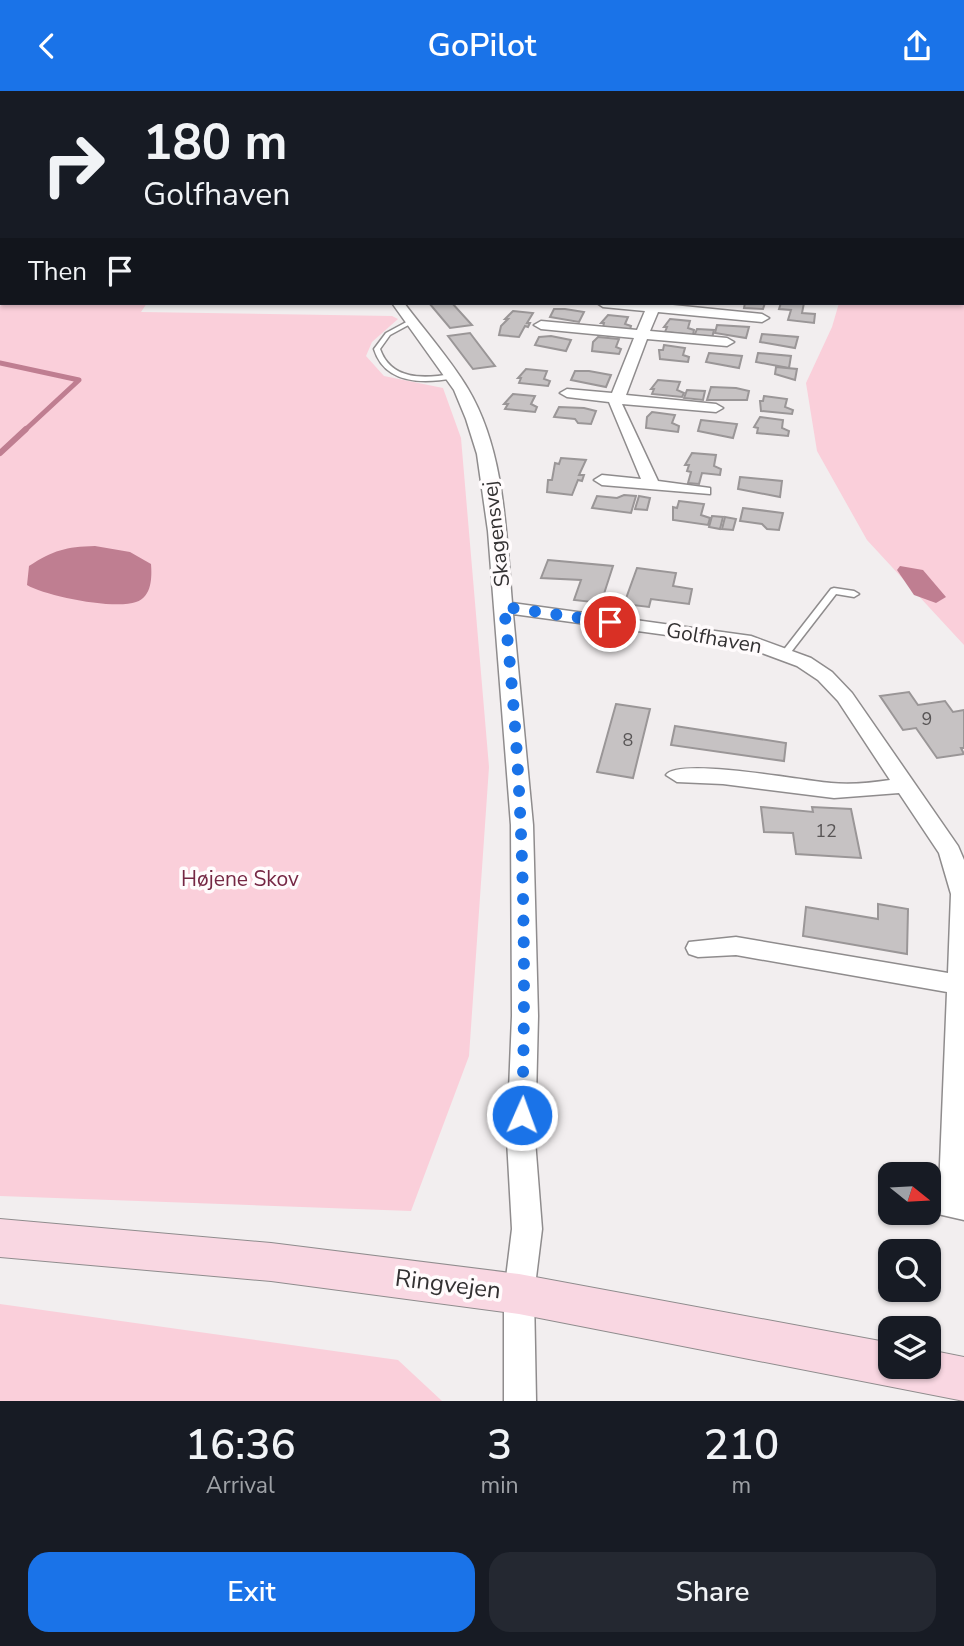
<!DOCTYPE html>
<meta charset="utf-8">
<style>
:root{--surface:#171b24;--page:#242831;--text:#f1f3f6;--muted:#9ea1a6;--accent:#1a73e8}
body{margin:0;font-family:"Nunito Sans",sans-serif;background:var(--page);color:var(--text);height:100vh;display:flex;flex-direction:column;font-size:26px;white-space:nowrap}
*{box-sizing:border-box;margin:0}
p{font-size:23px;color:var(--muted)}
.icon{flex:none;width:38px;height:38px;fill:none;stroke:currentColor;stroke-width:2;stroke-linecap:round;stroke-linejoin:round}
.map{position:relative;height:1310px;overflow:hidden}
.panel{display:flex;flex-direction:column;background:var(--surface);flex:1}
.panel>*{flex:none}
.guide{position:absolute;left:0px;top:0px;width:964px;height:214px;box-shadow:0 2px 5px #0004;background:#171b24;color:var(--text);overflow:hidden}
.needle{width:46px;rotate:108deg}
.fabs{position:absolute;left:878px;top:1071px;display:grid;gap:14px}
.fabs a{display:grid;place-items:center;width:63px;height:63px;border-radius:14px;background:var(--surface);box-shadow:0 2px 5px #0004;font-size:35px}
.pin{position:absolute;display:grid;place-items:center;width:60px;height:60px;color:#fff;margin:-30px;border:4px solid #fff;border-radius:50%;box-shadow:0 2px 7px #0007}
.me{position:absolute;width:77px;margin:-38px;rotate:2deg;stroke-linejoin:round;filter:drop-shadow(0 0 5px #0008)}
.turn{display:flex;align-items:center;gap:24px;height:147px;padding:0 28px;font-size:32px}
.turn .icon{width:91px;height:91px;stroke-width:2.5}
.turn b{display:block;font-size:49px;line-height:60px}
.then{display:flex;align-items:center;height:66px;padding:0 28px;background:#0003;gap:14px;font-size:26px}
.eta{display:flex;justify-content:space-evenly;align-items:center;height:119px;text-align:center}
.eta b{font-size:42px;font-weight:600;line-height:49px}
.primary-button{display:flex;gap:14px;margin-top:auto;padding:14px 28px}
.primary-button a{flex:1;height:80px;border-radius:21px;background:var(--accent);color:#fff;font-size:28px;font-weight:600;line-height:80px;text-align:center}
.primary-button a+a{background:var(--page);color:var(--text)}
header{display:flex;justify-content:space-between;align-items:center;height:91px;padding:0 28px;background:var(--accent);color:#fff;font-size:32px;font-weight:600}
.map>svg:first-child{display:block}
.green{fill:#facfda}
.water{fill:#bf7e91}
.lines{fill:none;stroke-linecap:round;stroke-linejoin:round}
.stream-far1{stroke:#bf7e91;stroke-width:5}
.stream{stroke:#bf7e91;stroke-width:6}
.building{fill:#c6c2c3;stroke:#9a9697;stroke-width:2}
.lane-casing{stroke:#8f8c8d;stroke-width:3}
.street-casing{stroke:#8f8c8d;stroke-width:3}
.secondary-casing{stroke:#8f8c8d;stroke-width:2}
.lane{fill:#fff;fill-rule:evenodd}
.street{fill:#fff;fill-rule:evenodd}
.secondary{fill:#f9d7e2;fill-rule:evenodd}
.route{stroke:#1a73e8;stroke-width:12;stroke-dasharray:0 21.6}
.labels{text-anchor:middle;stroke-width:7;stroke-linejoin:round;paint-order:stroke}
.number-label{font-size:18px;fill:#585556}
.street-label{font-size:21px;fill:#333132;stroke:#fffbfc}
.park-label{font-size:21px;fill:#752744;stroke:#fffbfc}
.near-street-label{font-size:24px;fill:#333132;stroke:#fffbfc}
</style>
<header><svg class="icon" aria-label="back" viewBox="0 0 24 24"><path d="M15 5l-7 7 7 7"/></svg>GoPilot<svg class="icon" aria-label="share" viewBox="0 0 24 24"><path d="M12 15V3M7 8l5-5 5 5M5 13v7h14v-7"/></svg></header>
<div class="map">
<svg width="964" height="1310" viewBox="0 0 964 1310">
<rect width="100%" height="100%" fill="#f2eeef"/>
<g class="green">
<path d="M825 0H964V132L962 2Z"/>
<path d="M963 146H964V554L867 449 817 360 806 292 832 236 839 212H962Z"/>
<path d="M4 212H147L141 221 392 225 398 228 372 251 366 265 384 285 443 297 461 347 489 676 469 965 411 1120 0 1105V215Z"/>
<path d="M0 1213 398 1269 442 1310H0Z"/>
</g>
<g class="water">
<path d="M95 455 130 461 151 473C152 486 152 506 136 511 115 519 45 505 27 494L29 475C54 459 65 456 95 455Z"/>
<path d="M900 475 923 479 946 506 936 512 914 504 897 479Z"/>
</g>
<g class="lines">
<path class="stream-far1" d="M0 272 79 289 24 340"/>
<path class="stream" d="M0 362 26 338"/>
</g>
<g class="building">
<path d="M429 212H452L472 234 450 237Z"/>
<path d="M745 212H765L763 218 744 217Z"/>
<path d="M781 212H804L802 222 815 223 814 232 788 229 791 219 779 218Z"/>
<path d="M554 218H565L584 221 579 231 550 226Z"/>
<path d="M513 220 533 222 527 232H530L528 236 525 235 519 246 499 244 501 235 508 228H505Z"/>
<path d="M608 224 628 226 625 233 631 235 630 239 603 236 604 232H601Z"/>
<path d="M670 228 690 230 688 237 694 239 693 244 665 241 667 236H664Z"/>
<path d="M717 234 749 236 746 247 715 242Z"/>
<path d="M697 238 714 239 712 247 694 245Z"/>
<path d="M470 242 495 275 473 278 448 245Z"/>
<path d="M762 243 798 246 795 257 760 251Z"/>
<path d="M539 246 551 245 571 249 566 260 535 254Z"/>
<path d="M598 246 619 248 616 256 621 258 619 263 592 260 593 251Z"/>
<path d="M664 254 685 257 683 264 689 266 688 271 660 268 659 259H663Z"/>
<path d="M709 262 742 265 739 277 706 271Z"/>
<path d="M758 262 791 265 789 277 756 271Z"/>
<path d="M776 276 797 278 795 289 775 283Z"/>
<path d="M526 278 547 280 544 288 550 290 548 295 519 292 521 287H518Z"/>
<path d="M575 280H589L611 284 606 296 571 289Z"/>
<path d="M658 289 680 291 677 299 684 302 682 306 652 303 654 298H651Z"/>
<path d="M711 296 736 297 749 300 747 309H707Z"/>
<path d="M687 299 705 300 703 309 684 307Z"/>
<path d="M513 303 535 305 531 313 537 316 535 321 505 318 508 313H504Z"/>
<path d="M764 305 787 308 785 316 793 319 792 323 761 320 760 310H763Z"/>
<path d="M559 316 584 317 596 320 591 333 578 332 575 328 554 326Z"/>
<path d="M652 321 675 324 672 332 679 335 678 341 646 337 647 326Z"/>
<path d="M760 326 783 329 782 337 789 340 788 345 757 342 758 337 754 336Z"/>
<path d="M701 329 737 333 733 347 698 340Z"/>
<path d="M692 362 716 364 714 375 721 378 720 384 702 382 699 393 688 392 691 381 687 380 689 374H685Z"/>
<path d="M561 367 586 369 579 384H584L582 390 578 389 572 404 547 401 548 389H552L555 372 559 373Z"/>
<path d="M740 386 782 390 780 406 738 398Z"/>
<path d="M624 404 636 405 631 422 592 417 597 405 617 407Z"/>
<path d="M639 405 650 407 647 419 635 418Z"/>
<path d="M679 410 704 413 701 424 710 427 708 434 673 429V416L677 417Z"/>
<path d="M743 417 783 422 779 439 767 438 762 433 740 430Z"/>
<path d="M712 425 723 426 720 438 709 436Z"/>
<path d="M725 426 736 428 733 439 722 438Z"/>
<path d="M548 469 613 475 601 512 574 509 581 489 541 487Z"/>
<path d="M637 477 676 482 673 495 692 498 689 513 651 508 649 516 624 513Z"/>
<path d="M909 601 918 614 945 610 953 621 964 619V657H961L964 663 937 667 916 637 903 639 880 605Z"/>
<path d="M616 613 650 618 633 687 597 681Z"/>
<path d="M675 635 786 652 784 670 671 654Z"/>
<path d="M761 716 813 721 812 716 851 718 861 767 796 763 793 742 764 741Z"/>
<path d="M878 813 908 818 907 863 803 845 806 816 878 828Z"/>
</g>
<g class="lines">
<g class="lane-casing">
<g id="lane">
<path d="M2 205V210H0V206Z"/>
<path d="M412 228 415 230 414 231 390 244 380 258C391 289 423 288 451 283H454V287C422 293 385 293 374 258L386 242Z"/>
<path d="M834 497 854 500 859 503 854 506 836 503 788 565H782L780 563 782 561 831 498Z"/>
</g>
</g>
<g class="street-casing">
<g id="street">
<path d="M104 0H114L103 2Z"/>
<rect x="245" y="0" width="10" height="2"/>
<rect x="384" y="0" width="10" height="2"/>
<path d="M692 0H702V2H693Z"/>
<path d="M392 212H404C425 240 450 268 468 298 505 360 506 442 512 512L751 545 811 567 832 581 852 602 958 755 964 769V1129L929 1121V1095L939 1098 947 901 736 864 698 866 689 863 686 857 689 851 736 846 948 882 951 803 939 762 899 702 834 707 723 693 677 691 666 684C678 666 805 690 831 692 851 694 870 692 890 689L838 610 818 589 797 575 740 554 513 523 533 734 538 925 535 1049 542 1138 534 1203 536 1310H504V1203L512 1138 507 1049 512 925 511 734 488 440 477 363 466 328 454 299Z"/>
<path d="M597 212H653L762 223 769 227 762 231 658 221 650 240 727 247 734 251 727 255 647 248 626 304 716 313 723 317 716 321 622 313 658 390 710 397V403L602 394 594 389 602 384 641 388 609 311 567 306 560 302 567 298 612 302 634 247 541 238 534 234 541 230 637 239 645 220 603 216Z"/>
</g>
</g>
<g class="secondary-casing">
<g id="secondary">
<rect x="0" y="55" width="2" height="8"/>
<rect x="962" y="135" width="2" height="10"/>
<path d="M0 1128 271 1152 519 1183 891 1252V1276H929V1259L964 1266V1310L519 1223 271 1190 0 1166Z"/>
</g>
</g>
<use href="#lane" class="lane"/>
<use href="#street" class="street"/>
<use href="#secondary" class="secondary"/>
</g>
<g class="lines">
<path class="route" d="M522 1024C527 855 523 685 504 516L610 531"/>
</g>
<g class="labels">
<g class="number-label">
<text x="927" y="634">9</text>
<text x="628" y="655">8</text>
<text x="826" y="746">12</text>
</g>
<g class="street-label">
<text transform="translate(496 443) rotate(-97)" y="7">Skagensvej</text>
<text transform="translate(714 547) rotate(10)" y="7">Golfhaven</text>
</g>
<g class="park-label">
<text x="240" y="795">Højene Skov</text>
</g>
<g class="near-street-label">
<text transform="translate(448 1193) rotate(7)" y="8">Ringvejen</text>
</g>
</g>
</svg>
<div class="fabs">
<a><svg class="needle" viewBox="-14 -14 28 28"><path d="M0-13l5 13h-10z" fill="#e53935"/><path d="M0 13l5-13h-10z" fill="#9ea1a6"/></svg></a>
<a><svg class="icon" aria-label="search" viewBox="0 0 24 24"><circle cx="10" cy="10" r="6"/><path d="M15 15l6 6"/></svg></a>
<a><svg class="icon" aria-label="layers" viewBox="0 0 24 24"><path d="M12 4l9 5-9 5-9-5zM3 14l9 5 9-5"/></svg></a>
</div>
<div class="pin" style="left:610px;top:531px;background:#d93025"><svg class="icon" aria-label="arrive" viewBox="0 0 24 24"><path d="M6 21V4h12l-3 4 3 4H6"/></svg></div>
<svg class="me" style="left:522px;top:1024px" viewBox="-20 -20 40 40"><circle r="17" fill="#1a73e8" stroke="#fff" stroke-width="3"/><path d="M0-11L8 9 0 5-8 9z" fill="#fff"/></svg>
<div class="guide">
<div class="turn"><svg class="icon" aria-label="right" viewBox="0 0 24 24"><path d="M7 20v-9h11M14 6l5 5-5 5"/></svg><div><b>180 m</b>Golfhaven</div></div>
<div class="then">Then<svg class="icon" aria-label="arrive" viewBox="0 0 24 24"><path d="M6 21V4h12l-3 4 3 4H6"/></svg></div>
</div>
</div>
<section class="panel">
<div class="eta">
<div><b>16:36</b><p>Arrival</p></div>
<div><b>3</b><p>min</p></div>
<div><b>210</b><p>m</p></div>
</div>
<div class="primary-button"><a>Exit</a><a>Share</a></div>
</section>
